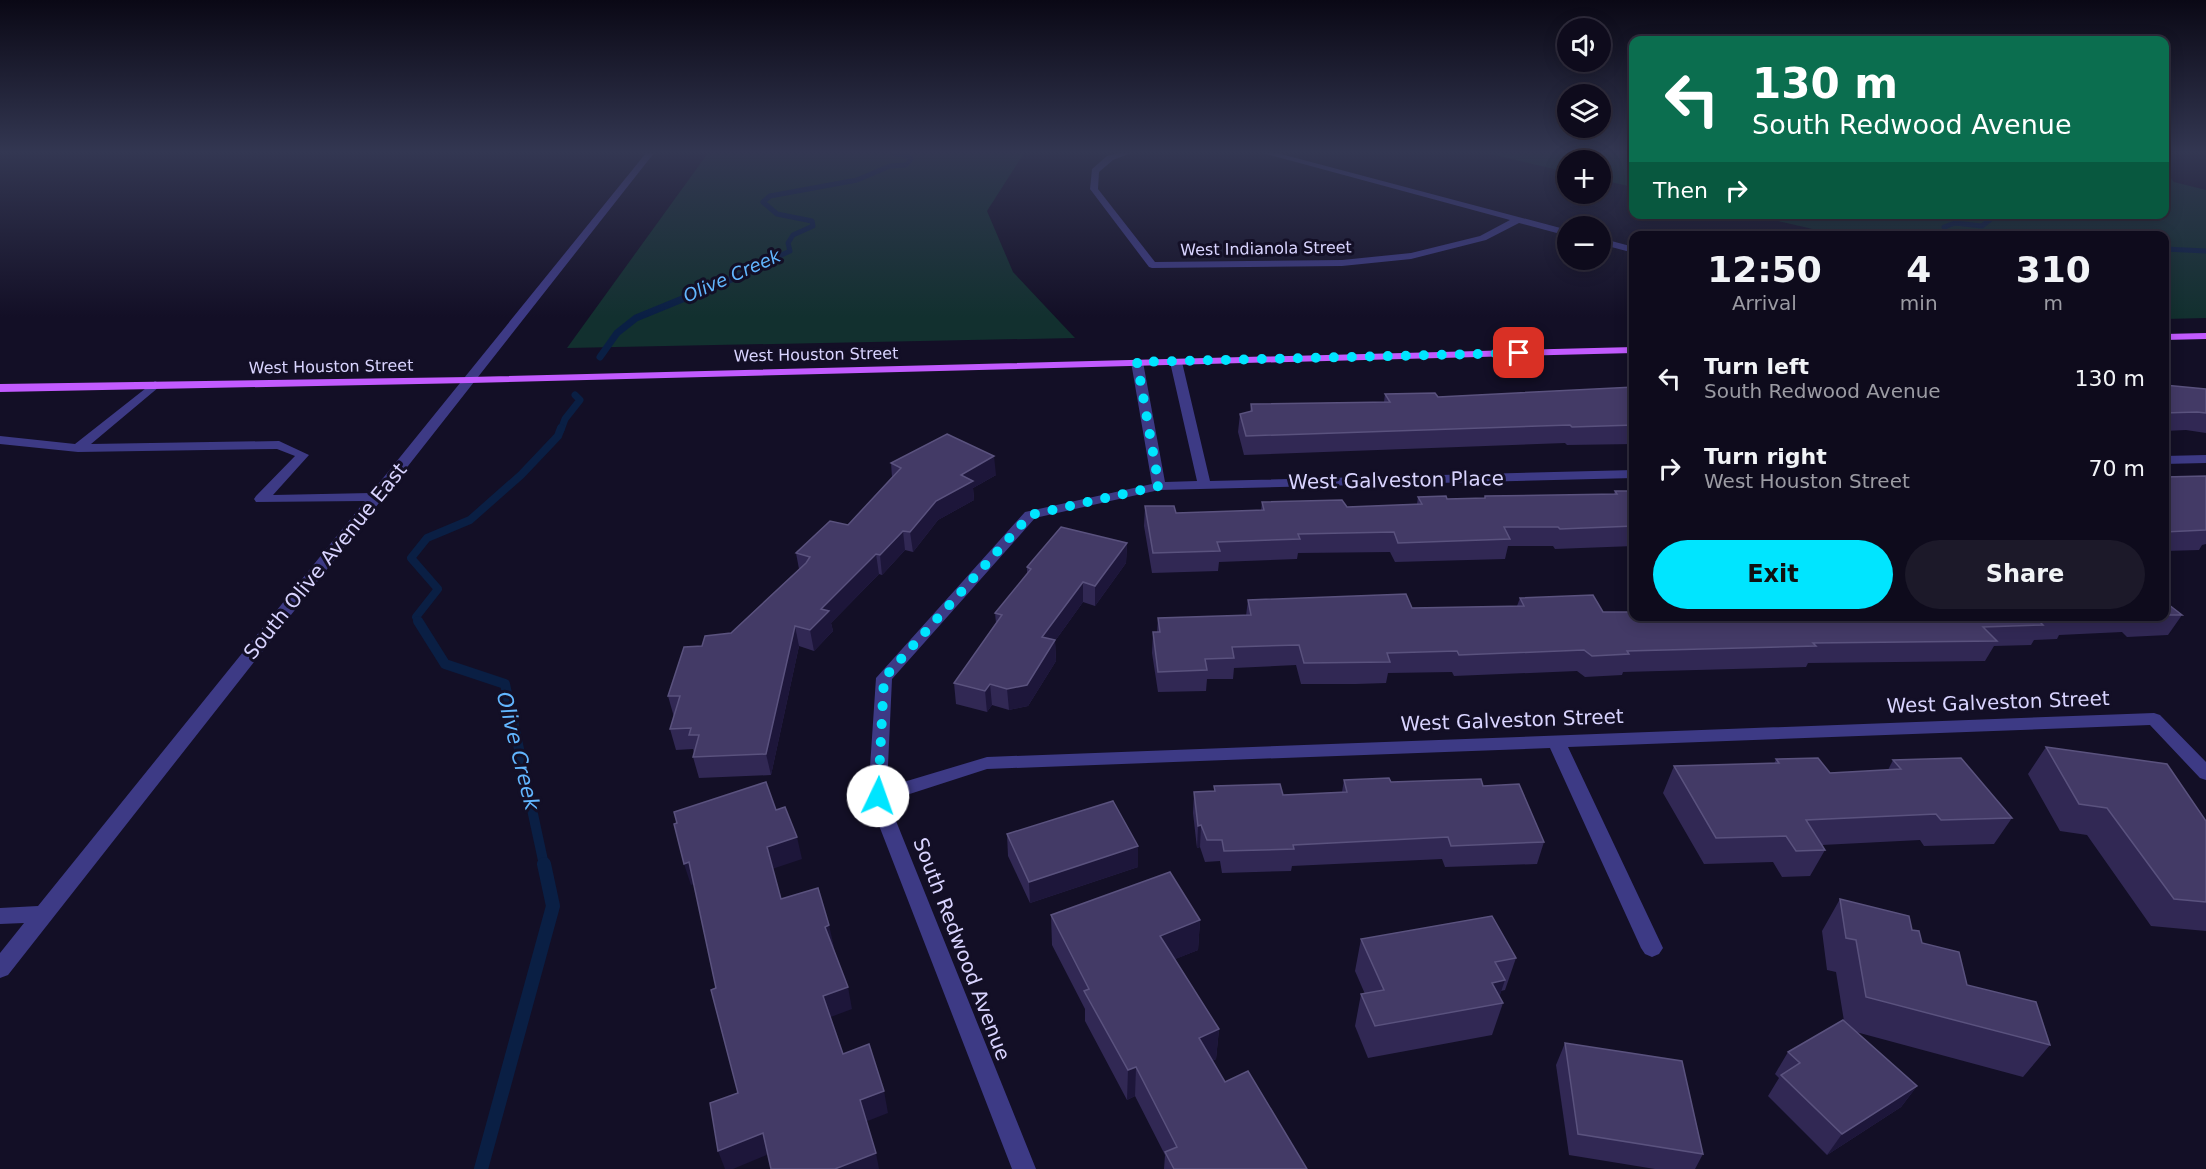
<!DOCTYPE html>
<meta charset="utf-8">
<style>
:root{--surface:#0e0b1c;--page:#1c1929;--text:#f1f3f6;--muted:#9b9ba3;--line:#2e2b3b;--accent:#00e5ff}
body{margin:0;font-family:"DejaVu Sans",sans-serif;background:var(--page);color:var(--text);height:100vh;display:flex;flex-direction:column;font-size:22px;white-space:nowrap}
*{box-sizing:border-box;margin:0}
p{font-size:20px;color:var(--muted)}
.icon{flex:none;width:33px;height:33px;fill:none;stroke:currentColor;stroke-width:2;stroke-linecap:round;stroke-linejoin:round}
.map{position:relative;flex:1;overflow:hidden}
.side{position:absolute;left:1629px;top:231px;width:540px;height:390px;display:flex;flex-direction:column;background:var(--surface);border-radius:12px;box-shadow:0 3px 15px #0003,0 0 0 2px var(--line)}
.side>*{flex:none}
.guide{position:absolute;left:1629px;top:36px;width:540px;height:183px;border-radius:12px;box-shadow:0 3px 15px #0003,0 0 0 2px var(--line);background:#0b6e4f;color:#fff;overflow:hidden}
.tools{position:absolute;left:1557px;top:18px;display:grid;gap:12px}
.tools a{display:grid;place-items:center;width:54px;height:54px;border-radius:50%;background:var(--surface);box-shadow:0 3px 15px #0003,0 0 0 2px var(--line);font-size:30px}
.pin{position:absolute;display:grid;place-items:center;width:51px;height:51px;color:#fff;margin:-26px;border-radius:12px;box-shadow:0 3px 9px #0006}
.me{position:absolute;width:66px;margin:-33px;rotate:3deg;stroke-linejoin:round;filter:drop-shadow(0 0 4px #0008)}
.turn{display:flex;align-items:center;gap:21px;height:126px;padding:0 24px;font-size:27px}
.turn .icon{width:78px;height:78px;stroke-width:2.5}
.turn b{display:block;font-size:42px;line-height:51px}
.then{display:flex;align-items:center;height:57px;padding:0 24px;background:#0003;gap:12px;font-size:22px}
.eta{display:flex;justify-content:space-evenly;align-items:center;height:102px;text-align:center}
.eta b{font-size:36px;font-weight:800;line-height:42px}
.action{display:flex;gap:12px;margin-top:auto;padding:12px 24px}
.action a{flex:1;height:69px;border-radius:36px;background:var(--accent);color:#111;font-size:24px;font-weight:800;line-height:69px;text-align:center}
.action a+a{background:var(--page);color:var(--text)}
ul{padding:0;list-style:none}
li{display:flex;align-items:center;gap:18px;height:90px;padding:0 24px}
li div{flex:1}
li b{display:block;font-size:22px}
li em{font-style:normal}
.map>svg:first-child{display:block}
.green{fill:#12302f}
.lines{fill:none;stroke-linecap:round;stroke-linejoin:round}
.stream-far4{stroke:#0a1f44;stroke-width:5}
.stream-far3{stroke:#0a1f44;stroke-width:7}
.stream-far2{stroke:#0a1f44;stroke-width:8}
.stream-far1{stroke:#0a1f44;stroke-width:10}
.stream{stroke:#0a1f44;stroke-width:14}
.minor{fill:#3d3a85;fill-rule:evenodd}
.major{fill:#c25bff;fill-rule:evenodd}
.wall{fill:#312854}
.shaded-wall{fill:#1d163a}
.building{fill:#433a66;stroke:#5a527e;stroke-width:1.5}
.route{stroke:#00e5ff;stroke-width:10;stroke-dasharray:0 18}
.labels{text-anchor:middle;stroke-width:6;stroke-linejoin:round;paint-order:stroke}
.far-street-label{font-size:16px;fill:#d9d4ff;stroke:#130f26}
.far-water-label{font-size:18px;font-style:italic;fill:#62b6ff;stroke:#130f26}
.street-label{font-size:20px;fill:#d9d4ff;stroke:#130f26}
.water-label{font-size:21px;font-style:italic;fill:#62b6ff;stroke:#130f26}
</style>
<div class="map">
<svg width="2206" height="1169" viewBox="0 0 2206 1169">
<rect width="100%" height="100%" fill="#130f26"/>
<g class="green">
<path d="M708 153H1024L987 211 1013 272 1075 338 567 348Z"/>
<path d="M1486 153H1633V187L1601 180 1600 160H1568L1567 172Z"/>
<path d="M2165 171 2174 182 2206 190V318L2165 319 2164 236H1843L1752 215 2164 214Z"/>
</g>
<g class="lines">
<g class="stream-far4">
<path d="M1954 236 1947 233 1944 227 1955 223 1982 226 1991 219 1988 214"/>
<path d="M2164 249 2206 251"/>
<path d="M737 276 790 251 788 243 793 235 813 226 812 221 777 214 763 202 770 196 857 180 890 166 906 165 911 159 908 156 893 153"/>
</g>
<g class="stream-far3">
<path d="M600 357 617 333 636 318 741 275"/>
<path d="M561 430 565 419 580 400 575 395"/>
</g>
<path class="stream-far2" d="M419 623 416 617 438 589 411 558 427 538 470 520 521 475 558 436 561 428"/>
<path class="stream-far1" d="M418 621 445 664 505 684 544 865"/>
<path class="stream" d="M481 1169 553 906 544 864"/>
<g class="minor">
<path d="M646 153H654L8 975 0 978V953L24 923 0 924V908L38 906 365 501 256 502 254 499 256 496 295 456 277 449 78 452 0 444V436L75 444 155 381 159 383V387L91 444 279 441 309 455 273 495 371 493Z"/>
<path d="M1118 153H1131L1113 160 1099 172 1098 189 1155 262 1342 260 1411 253 1480 236 1510 220 1263 153H1277L1568 230V236L1519 223 1486 240 1411 259 1342 266 1152 268 1149 267 1090 189 1092 169 1107 156Z"/>
<path d="M1600 238 1634 247V253L1600 244Z"/>
<path d="M1137 359 1143 362 1165 482 1197 481 1170 362 1176 359 1182 362 1210 481 1634 470V478L1159 490 1035 518 892 679 887 787 987 757 2154 713 2160 715 2206 762V780L2200 778 2150 725 1568 747 1663 948 1659 954 1652 957 1645 954 1641 948 1550 748 987 769 888 801 1036 1169H1012L868 797 876 678 1025 512 1152 484 1131 362Z"/>
<path d="M2206 455V463L2164 464V456Z"/>
</g>
<g class="major">
<path d="M2206 333V339L2164 340V334Z"/>
<path d="M1634 347V353L470 383 0 392V384L470 377Z"/>
</g>
</g>
<g class="wall">
<path d="M2164 385 2206 389V433L2186 430 2164 431Z"/>
<path d="M1634 387V444L1567 445 1565 443 1244 455 1238 432 1240 414 1250 412 1251 404 1384 402 1385 394 1438 397Z"/>
<path d="M891 463 996 475 973 488 974 500 938 520 913 552 905 550 882 575 879 574 831 623 833 631 814 651 799 646 771 775 699 778 693 757 694 753 693 749 676 750 670 729 674 717 668 696 702 646 731 633 799 569 796 553 848 525 892 477Z"/>
<path d="M2206 476V544L2202 545 2199 550 2164 551V477Z"/>
<path d="M1615 491H1634V546L1555 549 1553 546H1508L1505 559 1395 562 1390 552 1298 553 1297 559 1219 562 1218 571 1152 573 1144 526 1145 506 1176 513 1261 510 1262 502 1347 507 1417 504 1418 497 1447 499 1485 498 1614 494Z"/>
<path d="M1127 543 1126 563 1095 606 1083 602 1055 641 1056 661 1028 706 1009 710 992 705 987 712 956 704 954 683 996 623 995 613 1027 574V567Z"/>
<path d="M1520 598 1603 612 1634 616H2164V601L2182 615 2168 635 2127 637 2122 632 2059 635 2057 639 2034 640 2031 645 1994 646 1985 661 1808 663 1806 667 1623 672 1622 675 1585 677 1577 671 1454 676 1452 672 1388 673 1386 683 1356 684H1301L1296 665 1234 668 1233 679H1207L1206 691 1158 692 1152 653 1153 632H1157L1158 618 1246 616 1248 600 1412 608 1517 606Z"/>
<path d="M2046 747 2206 821V931L2151 926 2087 835 2060 831 2028 774Z"/>
<path d="M1776 759 1830 773 1888 770 1893 760 2012 818 1994 844 1924 846 1920 840 1822 845 1825 850 1810 876 1782 877 1773 862 1704 864 1663 793 1674 766 1774 764Z"/>
<path d="M1344 780 1483 786 1544 842 1537 864 1445 867 1442 859 1292 866 1291 871 1222 873 1220 861 1205 862 1200 847 1197 848 1193 813 1194 792 1214 791V786L1283 795 1342 792Z"/>
<path d="M1007 834 1138 846V867L1030 903 1008 856Z"/>
<path d="M1840 899 1912 930 1922 943 1967 985 2050 1045 2023 1077 1856 1032 1917 1086 1901 1107 1827 1155 1768 1096 1779 1078 1775 1074 1788 1052 1844 1021 1836 972 1827 970 1822 931Z"/>
<path d="M1051 915 1200 920 1198 950 1175 959 1219 1029 1216 1059 1212 1061 1225 1082 1307 1169H1164L1165 1155 1135 1096 1127 1100 1085 1021V1009L1052 945Z"/>
<path d="M1361 939 1516 958 1505 990 1501 991 1499 997 1503 1003 1492 1035 1368 1058 1355 1026 1361 994H1365L1355 971Z"/>
<path d="M1565 1043 1703 1154 1695 1169H1655L1569 1155 1556 1065Z"/>
</g>
<g class="shaded-wall">
<path d="M994 456 996 475 973 488 974 500 938 520 913 552 910 532 936 501 961 475Z"/>
<path d="M903 531 905 550 882 575 880 555Z"/>
<path d="M1127 543 1126 563 1095 606V586Z"/>
<path d="M876 554 879 574 831 623 833 631 814 651 810 630 821 609Z"/>
<path d="M1083 582V602L1055 641 1056 661 1028 706 1009 710 1007 689 1042 637Z"/>
<path d="M795 626 799 646 771 775 766 754Z"/>
<path d="M990 684 992 705 987 712 985 691Z"/>
<path d="M1201 825 1200 847 1197 848 1198 826Z"/>
<path d="M797 837 802 859 772 869 767 847Z"/>
<path d="M1138 846V867L1030 903 1029 882Z"/>
<path d="M689 862 696 884 691 885 684 864Z"/>
<path d="M1200 920 1198 950 1158 966 1160 936Z"/>
<path d="M829 925 834 947 830 948 825 927Z"/>
<path d="M1505 980 1497 1004 1492 983Z"/>
<path d="M848 987 852 1009 828 1018 823 996Z"/>
<path d="M1219 1029 1216 1059 1196 1068 1199 1038Z"/>
<path d="M1136 1067 1135 1096 1127 1100 1128 1070Z"/>
<path d="M1917 1086 1901 1107 1827 1155 1842 1134Z"/>
<path d="M884 1091 888 1113 865 1122 860 1100Z"/>
<path d="M763 1133 769 1154 733 1169H725L718 1151Z"/>
<path d="M876 1153 879 1169H835Z"/>
</g>
<g class="building">
<path d="M2164 385 2206 389V413L2197 412 2164 413Z"/>
<path d="M1634 387V425L1572 427 1570 425 1246 436 1240 414 1252 411 1251 404 1390 402 1385 394 1435 393 1438 397Z"/>
<path d="M947 434 994 456 961 475 973 481 936 501 910 532 903 531 880 555 876 554 821 609 829 611 810 630 795 626 766 754 693 757 699 735H689L691 728 670 729 680 696H668L684 647 702 646 705 636 731 633 806 563 810 557 796 553 830 521 848 525 901 468 891 463Z"/>
<path d="M2206 476V530L2164 532V477Z"/>
<path d="M1615 491H1634V526L1560 529 1558 527H1504L1510 539 1398 543 1394 532 1298 534 1300 539 1217 542 1220 551 1153 553 1145 506H1174L1176 513 1264 510 1262 502 1342 500 1347 507 1422 504 1418 497 1446 496 1447 499 1485 498V496L1617 494Z"/>
<path d="M1061 527 1127 543 1095 586 1083 582 1042 637 1055 640 1027 685 1007 689 990 684 985 691 954 683 1002 615 995 613 1031 569 1027 567Z"/>
<path d="M1406 594 1412 608 1524 606 1520 598 1593 595 1603 612H1634V616H2067L2069 619 2038 620 2043 625 1983 627 1997 641 1813 643 1816 646 1627 651 1629 654 1592 656 1584 650 1459 655 1457 651 1387 653 1390 662 1304 663 1299 645 1232 647 1234 658 1205 659 1207 670 1158 672 1153 632H1160L1158 618 1251 615 1248 600Z"/>
<path d="M2164 601 2182 615H2164Z"/>
<path d="M2046 747 2167 764 2206 821V902L2174 899 2107 808 2079 804Z"/>
<path d="M1818 758 1830 773 1901 769 1893 760 1961 758 2012 818 1941 820 1936 814 1806 820 1825 850 1796 851 1786 836 1716 838 1674 766 1779 763 1776 759Z"/>
<path d="M1389 778 1391 782 1481 779 1483 786 1519 784 1544 842 1451 846 1448 837 1293 845 1294 849 1224 851 1222 840H1207L1201 825 1198 826 1194 792 1215 791 1214 786 1280 784 1283 795 1347 792 1344 780Z"/>
<path d="M766 782 776 810 785 807 797 837 767 847 781 899 818 888 829 925 825 927 848 987 823 996 843 1054 869 1044 884 1091 860 1100 876 1153 835 1169H771L763 1133 718 1151 710 1103 738 1093 711 990 716 988 689 862 684 864 674 824 677 823 674 812Z"/>
<path d="M1113 801 1138 846 1029 882 1007 834Z"/>
<path d="M1170 872 1200 920 1160 936 1219 1029 1199 1038 1225 1082 1248 1071 1307 1169H1174L1165 1152 1177 1147 1136 1067 1128 1070 1084 991 1089 989 1051 915Z"/>
<path d="M1840 899 1909 916 1912 930 1919 931 1922 943 1959 952 1967 985 2036 1002 2050 1045 1866 997 1856 940 1846 938Z"/>
<path d="M1492 916 1516 958 1495 962 1505 980 1492 983 1503 1003 1375 1026 1361 994 1384 990 1361 939Z"/>
<path d="M1843 1020 1917 1086 1842 1134 1781 1075 1800 1063 1788 1052Z"/>
<path d="M1565 1043 1682 1061 1703 1154 1578 1134Z"/>
</g>
<linearGradient id="sky" x2="0" y2="1"><stop stop-color="#0a0815"/><stop offset="0.48" stop-color="#333752"/><stop offset="1" stop-color="#333752" stop-opacity="0"/></linearGradient>
<rect width="2206" height="317" fill="url(#sky)"/>
<g class="lines">
<path class="route" d="M878 796 884 678 1030 515 1159 486 1137 362 1519 353"/>
</g>
<g class="labels">
<g class="far-street-label">
<text transform="translate(1266 248) rotate(-1)" y="6">West Indianola Street</text>
<text transform="translate(816 354) rotate(-1)" y="6">West Houston Street</text>
<text transform="translate(331 366) rotate(-1)" y="6">West Houston Street</text>
</g>
<g class="far-water-label">
<text transform="translate(732 276) rotate(-24)" y="6">Olive Creek</text>
</g>
<g class="street-label">
<text transform="translate(1396 480) rotate(-1)" y="7">West Galveston Place</text>
<text transform="translate(325 561) rotate(-51)" y="7">South Olive Avenue East</text>
<text transform="translate(1998 702) rotate(-2)" y="7">West Galveston Street</text>
<text transform="translate(1512 720) rotate(-2)" y="7">West Galveston Street</text>
<text transform="translate(962 949) rotate(69)" y="7">South Redwood Avenue</text>
</g>
<g class="water-label">
<text transform="translate(518 751) rotate(76)" y="7">Olive Creek</text>
</g>
</g>
</svg>
<div class="tools">
<a><svg class="icon" aria-label="sound" viewBox="0 0 24 24"><path d="M4 9h4l5-4v14l-5-4H4zM17 9q2 3 0 6"/></svg></a>
<a><svg class="icon" aria-label="layers" viewBox="0 0 24 24"><path d="M12 4l9 5-9 5-9-5zM3 14l9 5 9-5"/></svg></a>
<a>+</a>
<a>−</a>
</div>
<div class="pin" style="left:1519px;top:353px;background:#d93025"><svg class="icon" aria-label="arrive" viewBox="0 0 24 24"><path d="M6 21V4h12l-3 4 3 4H6"/></svg></div>
<svg class="me" style="left:878px;top:796px" viewBox="-20 -20 40 40"><circle r="19" fill="#fff"/><path d="M0-13L10 11 0 6-10 11z" fill="#00e5ff"/></svg>
<div class="guide">
<div class="turn"><svg class="icon" aria-label="left" viewBox="0 0 24 24"><path d="M17 20v-9H6M10 6l-5 5 5 5"/></svg><div><b>130 m</b>South Redwood Avenue</div></div>
<div class="then">Then<svg class="icon" aria-label="right" viewBox="0 0 24 24"><path d="M7 20v-9h11M14 6l5 5-5 5"/></svg></div>
</div>
<section class="side">
<div class="eta">
<div><b>12:50</b><p>Arrival</p></div>
<div><b>4</b><p>min</p></div>
<div><b>310</b><p>m</p></div>
</div>
<ul>
<li><svg class="icon" aria-label="left" viewBox="0 0 24 24"><path d="M17 20v-9H6M10 6l-5 5 5 5"/></svg><div><b>Turn left</b><p>South Redwood Avenue</p></div><em>130 m</em></li>
<li><svg class="icon" aria-label="right" viewBox="0 0 24 24"><path d="M7 20v-9h11M14 6l5 5-5 5"/></svg><div><b>Turn right</b><p>West Houston Street</p></div><em>70 m</em></li>
</ul>
<div class="action"><a>Exit</a><a>Share</a></div>
</section>
</div>
